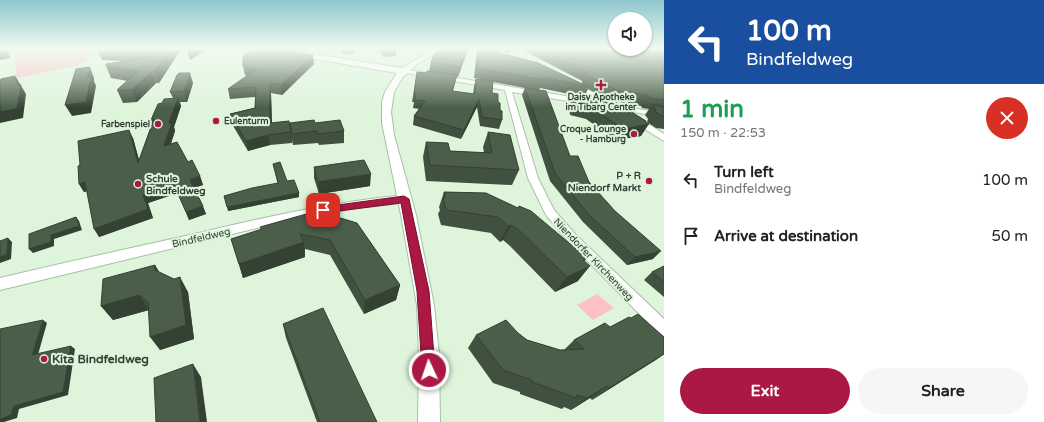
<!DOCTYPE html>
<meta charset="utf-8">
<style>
:root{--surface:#fff;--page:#f6f6f6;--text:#222;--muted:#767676;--accent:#ac1844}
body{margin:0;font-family:"Varela Round",sans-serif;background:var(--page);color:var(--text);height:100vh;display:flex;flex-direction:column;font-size:15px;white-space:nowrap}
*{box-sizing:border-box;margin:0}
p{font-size:13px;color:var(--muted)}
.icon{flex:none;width:22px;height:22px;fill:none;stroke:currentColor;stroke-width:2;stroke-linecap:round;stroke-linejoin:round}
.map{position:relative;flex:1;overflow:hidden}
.panel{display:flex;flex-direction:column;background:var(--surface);width:380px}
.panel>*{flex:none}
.hud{background:#1a4fa0;color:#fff;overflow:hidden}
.fabs{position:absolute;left:608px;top:12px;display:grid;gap:8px}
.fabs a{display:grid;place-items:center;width:44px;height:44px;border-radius:50%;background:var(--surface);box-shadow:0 1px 3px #0004;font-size:20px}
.pin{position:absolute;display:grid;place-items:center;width:34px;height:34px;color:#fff;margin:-17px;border-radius:8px;box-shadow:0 2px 6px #0006}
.me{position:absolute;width:44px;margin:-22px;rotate:357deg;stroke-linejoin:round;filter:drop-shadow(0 0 3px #0008)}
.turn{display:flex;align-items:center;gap:14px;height:84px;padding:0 16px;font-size:18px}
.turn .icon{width:52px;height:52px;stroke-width:2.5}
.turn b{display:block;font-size:28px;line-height:34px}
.round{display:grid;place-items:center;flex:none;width:42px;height:42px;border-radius:21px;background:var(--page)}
.headline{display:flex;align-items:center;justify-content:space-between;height:68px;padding:0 16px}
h1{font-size:24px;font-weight:800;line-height:30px;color:#1e9e55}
.button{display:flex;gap:8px;margin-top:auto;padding:8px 16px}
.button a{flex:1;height:46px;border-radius:24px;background:var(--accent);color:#fff;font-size:16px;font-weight:800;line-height:46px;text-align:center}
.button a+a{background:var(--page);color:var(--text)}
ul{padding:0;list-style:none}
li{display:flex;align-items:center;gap:12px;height:56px;padding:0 16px}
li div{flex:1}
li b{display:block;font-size:15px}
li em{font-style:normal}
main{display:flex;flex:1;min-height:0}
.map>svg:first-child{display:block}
.green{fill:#fdc0c6}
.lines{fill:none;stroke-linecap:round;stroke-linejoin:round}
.pedestrian-casing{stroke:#a9bfa7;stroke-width:2}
.minor-casing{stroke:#a9bfa7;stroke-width:2}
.tertiary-casing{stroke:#a9bfa7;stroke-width:2}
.pedestrian{fill:#fff;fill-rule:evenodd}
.minor{fill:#fff;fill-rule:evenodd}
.tertiary{fill:#fff;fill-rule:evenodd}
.wall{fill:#40513f;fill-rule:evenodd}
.shaded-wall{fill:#344233}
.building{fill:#4a5e49;stroke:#344233}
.route{fill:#ac1844;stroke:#70102c}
.poi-dot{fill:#ac1844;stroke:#def5dc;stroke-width:1.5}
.labels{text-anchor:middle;stroke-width:4;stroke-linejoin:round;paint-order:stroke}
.far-poi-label{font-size:9px;font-weight:bold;fill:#363f36;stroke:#def5dc;text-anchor:end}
.poi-label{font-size:10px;font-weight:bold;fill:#363f36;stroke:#def5dc;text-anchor:end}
.street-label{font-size:10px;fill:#363f36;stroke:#def5dc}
.near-poi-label{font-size:12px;font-weight:bold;fill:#363f36;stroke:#def5dc;text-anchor:start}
</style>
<main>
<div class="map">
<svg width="664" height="422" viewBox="0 0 664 422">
<rect width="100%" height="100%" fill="#def5dc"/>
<g class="green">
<path d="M15 49H109L76 66 16 78Z"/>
<path d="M597 294 614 308 593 320 577 305Z"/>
</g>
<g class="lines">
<g class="pedestrian-casing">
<path id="pedestrian" d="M617 106 664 113V117L615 109V107Z"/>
</g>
<g class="minor-casing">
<g id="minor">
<path d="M403 69 590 100 591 102 587 104 512 92 538 178 554 210 577 236 664 319V336L659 334 569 242 546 215 528 178 505 90 401 72V70Z"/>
<path d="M572 84H578L615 105 608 107 572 88Z"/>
<path d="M633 118H639L664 134V141L633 122Z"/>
<path d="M405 195 409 196 410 199 409 202 357 208 286 221 0 290V278C63 263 126 249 190 235 261 218 332 202 405 195Z"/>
</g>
</g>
<g class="tertiary-casing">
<path id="tertiary" d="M263 49H281L402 68 433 49H443L416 65 402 78 394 92 391 112 394 135 416 215 434 305 439 355 440 422H418L419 355 417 305 401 215 382 123V102L385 92 397 73 267 51Z"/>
</g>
<use href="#pedestrian" class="pedestrian"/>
<use href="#minor" class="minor"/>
<use href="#tertiary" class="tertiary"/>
</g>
<g class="wall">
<path d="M97 49H181L159 83H156L137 102 123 103 117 90 128 81 111 78 106 66 125 61 102 60Z"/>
<path d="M255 49H310L307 52 295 50V53L314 64 282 95 271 93 272 123 290 124 315 123 344 131V143L319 145 318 143 293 145 292 140V143L270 145 248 151 232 124 230 114 255 108V97L230 99 228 89 247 76 245 75 243 66Z"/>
<path d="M340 49H355V54H342Z"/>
<path d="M378 49H396V56L384 57Z"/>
<path d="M443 49H468L458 77 457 76 453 91 473 94 474 86 476 79H481L474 78 477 49H498L497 52 582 84V81L521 49 507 53 499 49H664V129L656 128 647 122 648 119 645 115 649 109 642 108 641 106 614 101 645 122 641 136 616 140 586 119 570 115 569 105 574 95 540 88 539 90 570 156 589 182 653 259 627 265 583 222 550 181 522 95 525 88 535 90 493 82 492 93 498 102 502 120 499 129 480 126 477 107 461 139 413 125 414 116 420 109 413 108 414 102H412L417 72 426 73 429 71 431 62ZM588 89 610 100 585 96Z"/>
<path d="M193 83 187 102H180L181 106 174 127 175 131 171 144 188 162 200 176 203 185 194 188 206 214 189 220 178 193 148 203 153 218 99 237 87 191 84 192 79 184 80 165 133 138 139 160 152 123 151 120 162 103 173 98 170 92Z"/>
<path d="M488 132 519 170 512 185 426 181 423 157 426 142 450 151 484 153 483 147Z"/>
<path d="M273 164 287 181 299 193V197L228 211 278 183Z"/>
<path d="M314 167 370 186 319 194 314 178Z"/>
<path d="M444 192 486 193 584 261 578 281 555 292 510 246 503 240 500 242 491 233 441 225 438 214 440 210 439 207Z"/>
<path d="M357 223 400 285 396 300 364 314 330 255 305 249V257L243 278 231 239 261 230 260 227Z"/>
<path d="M155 265 159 272 188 292 194 339 160 350 149 310 113 320 101 306Z"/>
<path d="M664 266V297L644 280 652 272Z"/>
<path d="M631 318 664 337V354L592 400 590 398 571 410 564 407 562 409 520 394V392L493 383 468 348 476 335 518 333 527 340 560 350H564L574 340 610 327Z"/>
<path d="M283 324 377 422H317L286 338Z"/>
</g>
<g class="shaded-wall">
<path d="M5 49H7L8 51 10 58 0 60V53Z"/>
<path d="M170 49H181L159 83 155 71Z"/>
<path d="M187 49H208L190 60Z"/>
<path d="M467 49H468L458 77 460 67Z"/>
<path d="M485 49H498L496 55Z"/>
<path d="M508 49H521L507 53Z"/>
<path d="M313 55 314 64 282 95 281 85Z"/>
<path d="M90 67 94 78V81L96 86 91 113 72 116 65 105 86 79Z"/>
<path d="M152 71 156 83 137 102 132 90Z"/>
<path d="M190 73 193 83 187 102 184 91Z"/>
<path d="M15 76 17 79 26 94 23 118 0 123V112L14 79Z"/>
<path d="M270 83 271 93 272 133 270 123Z"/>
<path d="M178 98 181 106 174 127 175 131 167 154 164 146 169 123Z"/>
<path d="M479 99 477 107 461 139 464 130Z"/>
<path d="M646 121 642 125 649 124 641 136 616 140 623 129Z"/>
<path d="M129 130 133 138 142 171 138 163Z"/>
<path d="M268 135 270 145 248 151 246 141Z"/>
<path d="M371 174 370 186 319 194 318 182Z"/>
<path d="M200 176 203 185 193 188 190 180Z"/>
<path d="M85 182 91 190 84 192 79 184Z"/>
<path d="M174 185 178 193 148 203 153 218 99 237 94 229 143 195Z"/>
<path d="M299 193V197L228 211 227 207Z"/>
<path d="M203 206 206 214 189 220 186 212Z"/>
<path d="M76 217 79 221 82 230 54 239V246L33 253 29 249Z"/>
<path d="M511 225 503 240 500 242 508 226Z"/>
<path d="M8 238 12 242 11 259 0 263V257Z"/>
<path d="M304 242 305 257 243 278 239 264Z"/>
<path d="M661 251 653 259 627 265 635 257Z"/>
<path d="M587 258 575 273 590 266 578 281 555 292 567 277 583 260Z"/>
<path d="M155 265 164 280 155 270Z"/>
<path d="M180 277 188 292 194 339 160 350 150 337Z"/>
<path d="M400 285 396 300 364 314 365 300Z"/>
<path d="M139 295 149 310 113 320 101 306Z"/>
<path d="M43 320 47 323 37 358 32 355Z"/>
<path d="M71 346 75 349 68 395 19 409 17 418 4 422H0V419L14 406Z"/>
<path d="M664 354 656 360 592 400 609 388Z"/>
<path d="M193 364 201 377 207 422H200Z"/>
<path d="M607 386 590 398 571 410 587 398Z"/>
</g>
<g class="building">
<path d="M0 49H5L6 52 0 53Z"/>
<path d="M108 49H170L155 71H152L132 90H117L138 71 106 66V64L155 57V52Z"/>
<path d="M255 49H295L294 52 313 55 281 85 270 83V123L289 121 291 132 268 135 246 141 230 114 255 108 256 87 228 89 255 70H258L243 66V56Z"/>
<path d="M443 49H467L460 67 431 62 435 53Z"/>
<path d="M479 49H485L538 63 589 87 543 77 544 80 477 68Z"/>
<path d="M542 49H664V100L649 98 648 95 618 91 586 75 587 72Z"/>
<path d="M90 67 86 79 91 76 86 102 65 105 76 69Z"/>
<path d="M427 71 457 75 452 91 475 94 476 79 493 81 492 93 498 94V102L500 103V110L502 111V120L482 117 479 99 464 130 414 116 425 101 415 100 416 94H414L417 72 426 73Z"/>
<path d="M179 73H190L184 91 170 92 177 75Z"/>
<path d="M15 76 14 79H17L16 83H18V86L21 85 17 109 0 112V81L1 79Z"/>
<path d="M525 88 546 91 570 156H578L589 182 615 211 661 251 635 257 589 215 555 173Z"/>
<path d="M575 94 612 100 646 121H644L649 124 623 129 592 108 576 104Z"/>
<path d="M178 98 169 123H172L164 146 177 142 188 162 192 160 200 176 190 180 203 206 186 212 174 185 143 195 148 209 94 229 85 182 79 184 78 166 80 165 78 141 129 130 138 163 154 119 151 120 158 104 162 103 164 99Z"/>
<path d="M652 105 664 107V117L655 112 656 109Z"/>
<path d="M314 120 315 123 340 120 344 131 318 134 317 131 292 134 290 123Z"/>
<path d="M488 132 510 135 519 170 430 165 426 142 448 143 450 151 492 153Z"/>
<path d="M364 160 371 174 318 182 314 167Z"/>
<path d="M280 162 287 181 294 180 299 193 227 207 224 196 252 188 278 183 273 164Z"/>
<path d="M444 192 486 193 518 208 519 206 531 211 587 258 583 260 590 266 567 277 519 230 511 225 508 226 498 217 446 210 443 198H445Z"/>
<path d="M317 211 357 223 400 285 365 300 330 240 300 234 304 242 239 264 231 239 262 229 260 227Z"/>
<path d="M76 217 79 226 51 235V242L29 249V234Z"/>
<path d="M8 238 7 255 0 257V241Z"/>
<path d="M155 265V270L174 279 180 277 186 325 150 337 148 302 139 295 101 306 103 279Z"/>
<path d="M664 266V282L652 272Z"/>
<path d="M323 308 377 422H320L283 324Z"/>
<path d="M638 314 664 337V354L609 388 607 386 587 398 577 395V398L532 382V380L503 370 476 335 506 320 518 333 527 340 560 350 584 349 574 340 605 323 610 327 629 317 631 318Z"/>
<path d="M43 320 32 355 71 346 63 392 14 406 11 415 0 419V329Z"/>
<path d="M193 364 200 422H156L154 378Z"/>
</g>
<linearGradient id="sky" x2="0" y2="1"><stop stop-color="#8ec7cd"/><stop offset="0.45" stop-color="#f0faef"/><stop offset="1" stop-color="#f0faef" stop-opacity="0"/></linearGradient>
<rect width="664" height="108" fill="url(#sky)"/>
<path class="route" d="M404 196 409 199 429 291 435 370 433 374 429 376 424 374 422 370 417 291 401 203 323 213 319 210 323 207Z"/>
<g class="poi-dot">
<path d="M599 79h4v4h4v4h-4v4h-4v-4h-4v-4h4z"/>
<circle cx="216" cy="121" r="4"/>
<circle cx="158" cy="124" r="4"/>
<circle cx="634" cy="134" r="4"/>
<circle cx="649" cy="181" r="4"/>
<circle cx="138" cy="184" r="4"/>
<circle cx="44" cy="359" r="4"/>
</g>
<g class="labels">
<g class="far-poi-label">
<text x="601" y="100" text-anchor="middle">Daisy Apotheke<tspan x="601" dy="10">im Tibarg Center</tspan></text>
<text x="224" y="124" text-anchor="start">Eulenturm</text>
<text x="150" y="127">Farbenspiel</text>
<text x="626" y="132">Croque Lounge<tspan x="626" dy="10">- Hamburg</tspan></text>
</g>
<g class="poi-label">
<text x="641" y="179">P + R<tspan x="641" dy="12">Niendorf Markt</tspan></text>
<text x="146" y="182" text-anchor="start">Schule<tspan x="146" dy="12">Bindfeldweg</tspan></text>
</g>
<g class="street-label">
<text transform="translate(201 237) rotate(-13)" y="4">Bindfeldweg</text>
<text transform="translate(594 259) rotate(46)" y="4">Niendorfer Kirchenweg</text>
</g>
<g class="near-poi-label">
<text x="52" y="363">Kita Bindfeldweg</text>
</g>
</g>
</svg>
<div class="fabs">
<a><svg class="icon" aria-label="sound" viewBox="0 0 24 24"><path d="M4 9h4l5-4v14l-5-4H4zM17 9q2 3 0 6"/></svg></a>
</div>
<div class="pin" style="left:323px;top:210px;background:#d93025"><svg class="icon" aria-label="arrive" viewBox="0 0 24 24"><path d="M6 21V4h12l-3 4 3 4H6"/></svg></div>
<svg class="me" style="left:429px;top:370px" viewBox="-20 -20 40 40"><circle r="17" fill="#ac1844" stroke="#fff" stroke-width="3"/><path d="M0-11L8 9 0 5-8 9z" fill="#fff"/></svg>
</div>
<section class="panel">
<div class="hud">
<div class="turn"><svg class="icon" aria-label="left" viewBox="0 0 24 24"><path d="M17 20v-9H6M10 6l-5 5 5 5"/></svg><div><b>100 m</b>Bindfeldweg</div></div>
</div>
<div class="headline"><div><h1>1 min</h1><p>150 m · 22:53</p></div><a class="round" style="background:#d93025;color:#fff"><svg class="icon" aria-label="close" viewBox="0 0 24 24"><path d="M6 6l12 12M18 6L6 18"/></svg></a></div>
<ul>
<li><svg class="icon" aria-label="left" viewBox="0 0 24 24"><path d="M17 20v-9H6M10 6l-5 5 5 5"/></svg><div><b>Turn left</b><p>Bindfeldweg</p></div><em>100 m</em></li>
<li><svg class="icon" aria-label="arrive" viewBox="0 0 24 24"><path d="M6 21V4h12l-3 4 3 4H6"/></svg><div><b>Arrive at destination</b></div><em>50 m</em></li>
</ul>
<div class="button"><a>Exit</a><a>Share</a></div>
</section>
</main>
